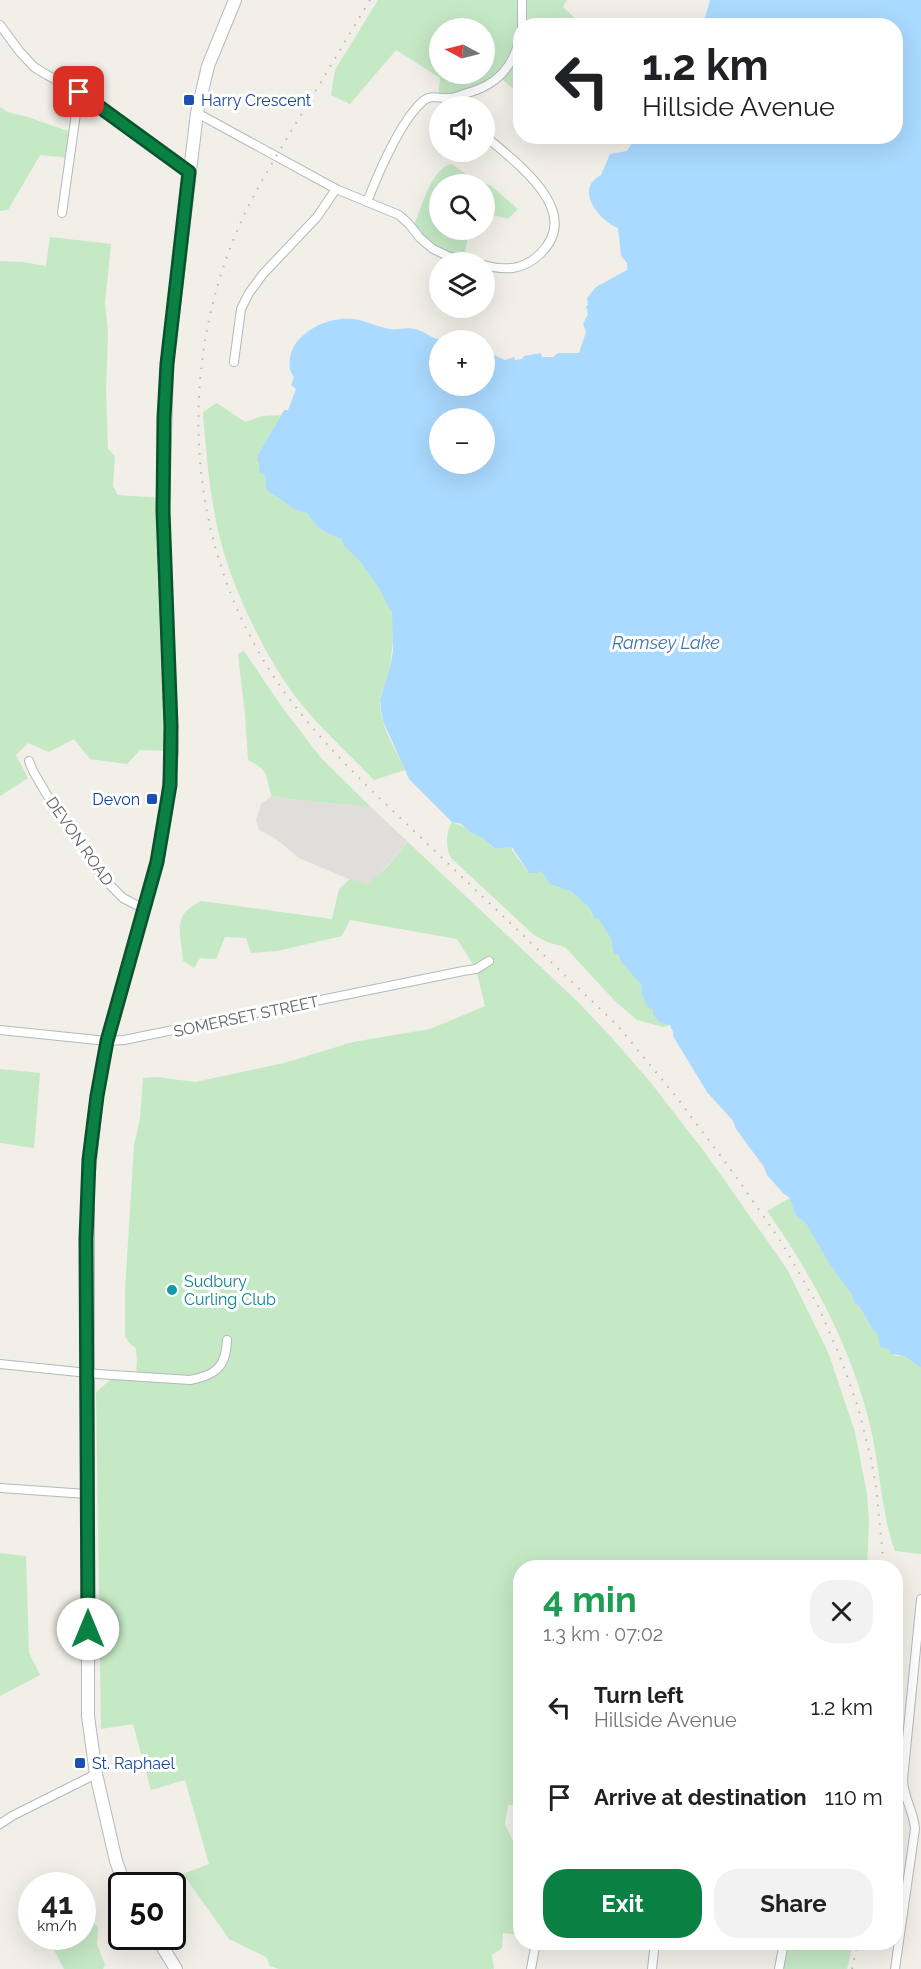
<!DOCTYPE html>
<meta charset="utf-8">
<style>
:root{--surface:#fff;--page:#f2f2f2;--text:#202124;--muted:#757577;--accent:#0b8043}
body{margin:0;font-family:Raleway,sans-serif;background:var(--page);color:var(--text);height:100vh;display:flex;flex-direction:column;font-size:22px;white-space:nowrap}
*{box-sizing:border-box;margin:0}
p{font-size:20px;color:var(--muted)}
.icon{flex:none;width:33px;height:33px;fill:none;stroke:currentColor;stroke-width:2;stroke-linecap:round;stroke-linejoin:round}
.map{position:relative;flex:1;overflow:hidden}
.drawer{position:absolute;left:513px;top:1560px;width:390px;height:390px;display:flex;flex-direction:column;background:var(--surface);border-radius:24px;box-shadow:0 6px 24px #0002}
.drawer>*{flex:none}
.top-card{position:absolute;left:513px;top:18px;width:390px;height:126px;border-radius:24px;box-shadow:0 6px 24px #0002;background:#fff;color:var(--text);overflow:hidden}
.needle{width:39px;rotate:277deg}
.controls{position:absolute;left:429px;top:18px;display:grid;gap:12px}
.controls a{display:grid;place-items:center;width:66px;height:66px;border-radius:50%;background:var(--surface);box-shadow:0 6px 24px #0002;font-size:30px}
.speed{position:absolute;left:18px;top:1872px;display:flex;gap:12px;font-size:30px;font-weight:700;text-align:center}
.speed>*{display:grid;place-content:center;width:78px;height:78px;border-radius:50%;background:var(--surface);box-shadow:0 6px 24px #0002;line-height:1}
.speed small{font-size:15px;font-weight:400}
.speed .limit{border:3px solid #111;border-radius:9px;background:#fff;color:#111}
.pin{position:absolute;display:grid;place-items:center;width:51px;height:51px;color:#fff;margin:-26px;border-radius:12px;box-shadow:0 3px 9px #0006}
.me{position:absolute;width:66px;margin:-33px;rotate:0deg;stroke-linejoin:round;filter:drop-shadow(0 0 4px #0008)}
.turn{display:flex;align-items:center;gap:21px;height:126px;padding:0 30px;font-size:27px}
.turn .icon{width:78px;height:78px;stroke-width:2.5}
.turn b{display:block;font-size:42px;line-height:51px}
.round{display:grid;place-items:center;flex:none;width:63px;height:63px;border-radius:24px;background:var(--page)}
.headline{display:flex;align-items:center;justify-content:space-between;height:102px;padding:0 30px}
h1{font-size:36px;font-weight:700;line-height:45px;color:#1e9e55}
.cta{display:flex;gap:12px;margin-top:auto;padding:12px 30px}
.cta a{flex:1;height:69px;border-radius:24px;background:var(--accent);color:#fff;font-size:24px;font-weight:700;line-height:69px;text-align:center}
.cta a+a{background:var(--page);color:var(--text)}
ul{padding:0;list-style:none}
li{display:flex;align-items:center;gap:18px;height:90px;padding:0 30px}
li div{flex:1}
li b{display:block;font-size:22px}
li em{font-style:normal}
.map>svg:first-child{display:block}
.industrial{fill:#e0deda}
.green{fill:#c5e8c5;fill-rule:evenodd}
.water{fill:#aadaff;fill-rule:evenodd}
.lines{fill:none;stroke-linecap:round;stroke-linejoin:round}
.street-casing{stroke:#b5b8bc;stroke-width:10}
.secondary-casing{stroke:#b6babf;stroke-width:14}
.street{stroke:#fff;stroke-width:8}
.secondary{stroke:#fff;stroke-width:12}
.rail{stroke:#b6b7b8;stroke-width:2;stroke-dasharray:1.5 8;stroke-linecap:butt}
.route-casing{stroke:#07532c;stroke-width:15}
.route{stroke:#0b8043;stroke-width:10}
.transit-dot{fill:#1a4fb4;stroke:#fff;stroke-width:2}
.culture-dot{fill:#0f9aa8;stroke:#fff;stroke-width:2}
.labels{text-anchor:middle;stroke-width:6;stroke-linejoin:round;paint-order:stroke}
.transit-label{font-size:16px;fill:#164399;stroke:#fff;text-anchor:start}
.street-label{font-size:16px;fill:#5f6368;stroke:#fff}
.culture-label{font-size:16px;fill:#0d838f;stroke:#fff;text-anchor:start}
.water-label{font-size:18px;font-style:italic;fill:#4174aa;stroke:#fff}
</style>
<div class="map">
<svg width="921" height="1969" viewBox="0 0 921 1969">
<rect width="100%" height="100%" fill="#f1efe8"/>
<path class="industrial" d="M272 796 288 799 371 807 408 842 374 880 367 884 358 883 299 858 276 839 259 830 256 820 261 804Z"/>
<g class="green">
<path d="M378 0H567L563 7 582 25 520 26V95L500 77 473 91 438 97 440 78 396 50 350 104 331 95 335 70ZM440 28H484V74H440Z"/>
<path d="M0 107C9 115 20 114 31 118 45 123 58 128 72 132L69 158 40 155 8 210 0 211Z"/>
<path d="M452 164 475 181 490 185 518 209 508 219 485 213 484 184H440V230H469L464 259 441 252 413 228C421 210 431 167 452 164Z"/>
<path d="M50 237 111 244 105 303 108 333 106 390 108 449 115 456 113 486 118 495 162 498 171 751 140 750 127 764 90 759 74 739 49 752 28 743 16 755 28 778 0 796V261L23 262 46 266Z"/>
<path d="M217 403 245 422 263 416 281 415 259 453V468L265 474 266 488C277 500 292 507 307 513 315 526 326 535 342 539 358 560 381 585 391 611 395 623 392 661 388 675 386 683 381 692 380 701 379 725 396 750 405 770L374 780C348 753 320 728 298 700 263 654 229 582 217 526 209 488 206 451 203 412Z"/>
<path d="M244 651 279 703 321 758 371 807 288 799 272 796C264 775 272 772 248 760L245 714 238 654Z"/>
<path d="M452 822C462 826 475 831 484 838 488 842 490 846 495 849L512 847V850L529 873 541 871 550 884 572 892 589 908 592 915 598 918 611 939 621 962 642 986 643 995 653 1009 670 1025 663 1027 637 1020 615 1001 565 947 547 942 534 935 451 858C445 848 446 831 452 822Z"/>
<path d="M408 842 578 1002 612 1038 651 1083 706 1154 787 1269 828 1352 855 1432 867 1494 869 1524 867 1567 520 1568V1806L508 1805 505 1824 520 1856V1935L503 1933 502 1948 492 1955 494 1969H279L270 1966 266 1957 229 1939 183 1874 209 1864 185 1780 151 1790 133 1724 101 1729 96 1392 115 1376H136L137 1360 136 1348 129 1343 125 1336V1290L134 1145 140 1119 143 1078 156 1077 195 1082 284 1063 353 1042 430 1029 485 1006 476 969 457 939 350 920 342 936 277 951 251 953 246 938 225 937 216 959 200 958 194 968 183 961C181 933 171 915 201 901L332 919 339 889 350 879 367 884 384 870Z"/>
<path d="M0 1069 40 1073 34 1148 0 1143Z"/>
<path d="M790 1198 795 1215 805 1222 830 1265 850 1292 855 1304 859 1306 873 1330 879 1334 880 1347 888 1349 895 1356H904L921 1368V1554L895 1551C881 1512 880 1466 870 1425 851 1347 813 1276 767 1211Z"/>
<path d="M0 1553 26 1556 29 1653 40 1675 0 1696Z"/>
<path d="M83 1910 98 1928 97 1944 105 1965 103 1969H64L47 1937 82 1936Z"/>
<path d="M783 1943H853L847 1969H778Z"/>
</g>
<path class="water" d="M710 0H921V1368L904 1356 891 1354 888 1349 880 1347 878 1334 873 1330 859 1306 855 1304 850 1292 830 1265 805 1222 795 1215 790 1198 783 1193 767 1175 764 1167 736 1129 733 1121 707 1092 673 1036V1032L670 1025 660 1023 653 1014V1009L648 1008 641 992 642 986 621 962 618 954H614L611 939 598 918 595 919 589 908 572 892 550 884 541 871 537 873H529L512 847 495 849 482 837 472 833 461 824 452 822 409 779 383 721 381 710 380 700 390 667 393 651 392 613 379 588 359 560 344 546 342 539C327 535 315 527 307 513L296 510 269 492 266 488 265 475 259 472V462L257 460 259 453 284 410H288L296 389 291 385 294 377C287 369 289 355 294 346 308 325 336 315 360 320 370 323 381 328 391 329 399 330 407 327 415 329 424 331 431 338 440 340V386H484L485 351 505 360 514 357 515 360 522 359 524 356 541 353 542 357H553L558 353H579L586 332 583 324 588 314 586 306 588 305 587 298 596 287 627 270V263L621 256 618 228C598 220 574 189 601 175L610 154 627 151 636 137 896 136V26L703 25ZM440 418H484V464H440Z"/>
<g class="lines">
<g class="street-casing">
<g id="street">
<path d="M0 25 20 52 34 67 47 75 79 92 189 172"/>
<path d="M522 26V0"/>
<path d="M449 98 454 106"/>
<path d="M197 113 336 189 399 215 409 224 420 238 433 249 450 257 472 262"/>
<path d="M484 135C515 162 585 211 540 254 523 270 506 271 484 265"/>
<path d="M367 202C378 174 400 121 423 101 431 94 439 99 449 98 455 98 462 95 467 93 497 85 514 67 520 36"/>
<path d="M62 213 79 92"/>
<path d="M234 362 241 309 249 293 263 274 317 217 336 189"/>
<path d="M29 761 33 771 47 795 110 885 123 898 144 909"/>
<path d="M0 1030 107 1041 124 1040 463 971 476 969 489 961"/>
<path d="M0 1364 98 1374 190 1380C216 1375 226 1367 227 1340"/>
<path d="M0 1488 87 1494"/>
<path d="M0 1824 12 1816 96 1774"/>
<path d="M531 1969 536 1942"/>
<path d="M652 1969 655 1942"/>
<path d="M779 1969 784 1942"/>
<path d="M895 1969 915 1829C914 1811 903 1798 903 1779L921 1599"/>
</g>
</g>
<g class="secondary-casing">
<g id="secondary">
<path d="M125 1886 116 1861 96 1774 88 1716V1180L97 1096 107 1041 157 862 167 805 172 751 163 511 167 364 197 113 208 66 235 0"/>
<path d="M156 1936 176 1969"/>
</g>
</g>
<use href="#street" class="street"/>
<use href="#secondary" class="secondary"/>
<g class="rail">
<path d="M370 0C344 43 319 86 293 128 272 164 250 198 235 236 179 371 187 530 261 656 290 706 329 748 370 789L618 1026 678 1099 737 1178 782 1243 819 1308 840 1357 858 1407 871 1459 876 1486 884 1568"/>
<path d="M852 1969 858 1942"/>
</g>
</g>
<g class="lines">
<g class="route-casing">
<path id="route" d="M79 92 189 172 167 364 164 418 163 511 171 726 170 785 157 862 107 1041 97 1096 89 1160 86 1239 88 1629"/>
</g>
<use href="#route" class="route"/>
</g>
<g class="transit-dot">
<rect x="183" y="94" width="12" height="12" rx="3"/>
<rect x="146" y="793" width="12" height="12" rx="3"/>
<rect x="74" y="1757" width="12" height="12" rx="3"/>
</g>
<circle class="culture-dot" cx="172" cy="1290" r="6"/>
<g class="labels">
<g class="transit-label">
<text x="201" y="106">Harry Crescent</text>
<text x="140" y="805" text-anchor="end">Devon</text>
<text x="92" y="1769">St. Raphael</text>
</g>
<g class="street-label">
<text transform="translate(80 841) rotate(55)" y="6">DEVON ROAD</text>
<text transform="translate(246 1016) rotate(-12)" y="6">SOMERSET STREET</text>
</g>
<g class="culture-label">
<text x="184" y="1287">Sudbury<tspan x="184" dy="18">Curling Club</tspan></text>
</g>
<g class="water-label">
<text x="666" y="649">Ramsey Lake</text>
</g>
</g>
</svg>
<div class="controls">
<a><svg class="needle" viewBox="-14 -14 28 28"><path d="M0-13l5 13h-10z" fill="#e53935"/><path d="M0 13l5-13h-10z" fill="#757577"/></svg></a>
<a><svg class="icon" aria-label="sound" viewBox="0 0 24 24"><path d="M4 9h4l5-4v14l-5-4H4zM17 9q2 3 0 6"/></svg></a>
<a><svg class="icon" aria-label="search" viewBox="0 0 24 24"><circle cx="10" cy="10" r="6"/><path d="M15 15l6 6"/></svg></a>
<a><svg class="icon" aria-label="layers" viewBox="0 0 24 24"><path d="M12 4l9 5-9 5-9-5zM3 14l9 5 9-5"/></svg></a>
<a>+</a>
<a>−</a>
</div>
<div class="speed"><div>41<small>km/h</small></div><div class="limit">50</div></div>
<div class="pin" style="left:79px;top:92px;background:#d93025"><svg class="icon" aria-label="arrive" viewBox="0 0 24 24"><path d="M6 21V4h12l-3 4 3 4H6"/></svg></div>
<svg class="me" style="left:88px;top:1629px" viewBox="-20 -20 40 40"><circle r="19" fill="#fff"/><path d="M0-13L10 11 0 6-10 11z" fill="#0b8043"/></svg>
<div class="top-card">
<div class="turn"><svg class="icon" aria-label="left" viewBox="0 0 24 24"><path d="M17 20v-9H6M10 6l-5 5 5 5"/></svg><div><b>1.2 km</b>Hillside Avenue</div></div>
</div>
<section class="drawer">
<div class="headline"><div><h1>4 min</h1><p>1.3 km · 07:02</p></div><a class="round"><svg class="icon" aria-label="close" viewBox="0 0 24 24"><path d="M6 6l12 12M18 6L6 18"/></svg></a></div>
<ul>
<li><svg class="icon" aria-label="left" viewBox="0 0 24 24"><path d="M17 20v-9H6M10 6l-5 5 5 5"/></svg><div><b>Turn left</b><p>Hillside Avenue</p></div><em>1.2 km</em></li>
<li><svg class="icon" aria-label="arrive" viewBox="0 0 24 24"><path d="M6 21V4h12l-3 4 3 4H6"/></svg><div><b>Arrive at destination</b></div><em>110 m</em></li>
</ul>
<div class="cta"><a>Exit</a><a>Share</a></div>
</section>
</div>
